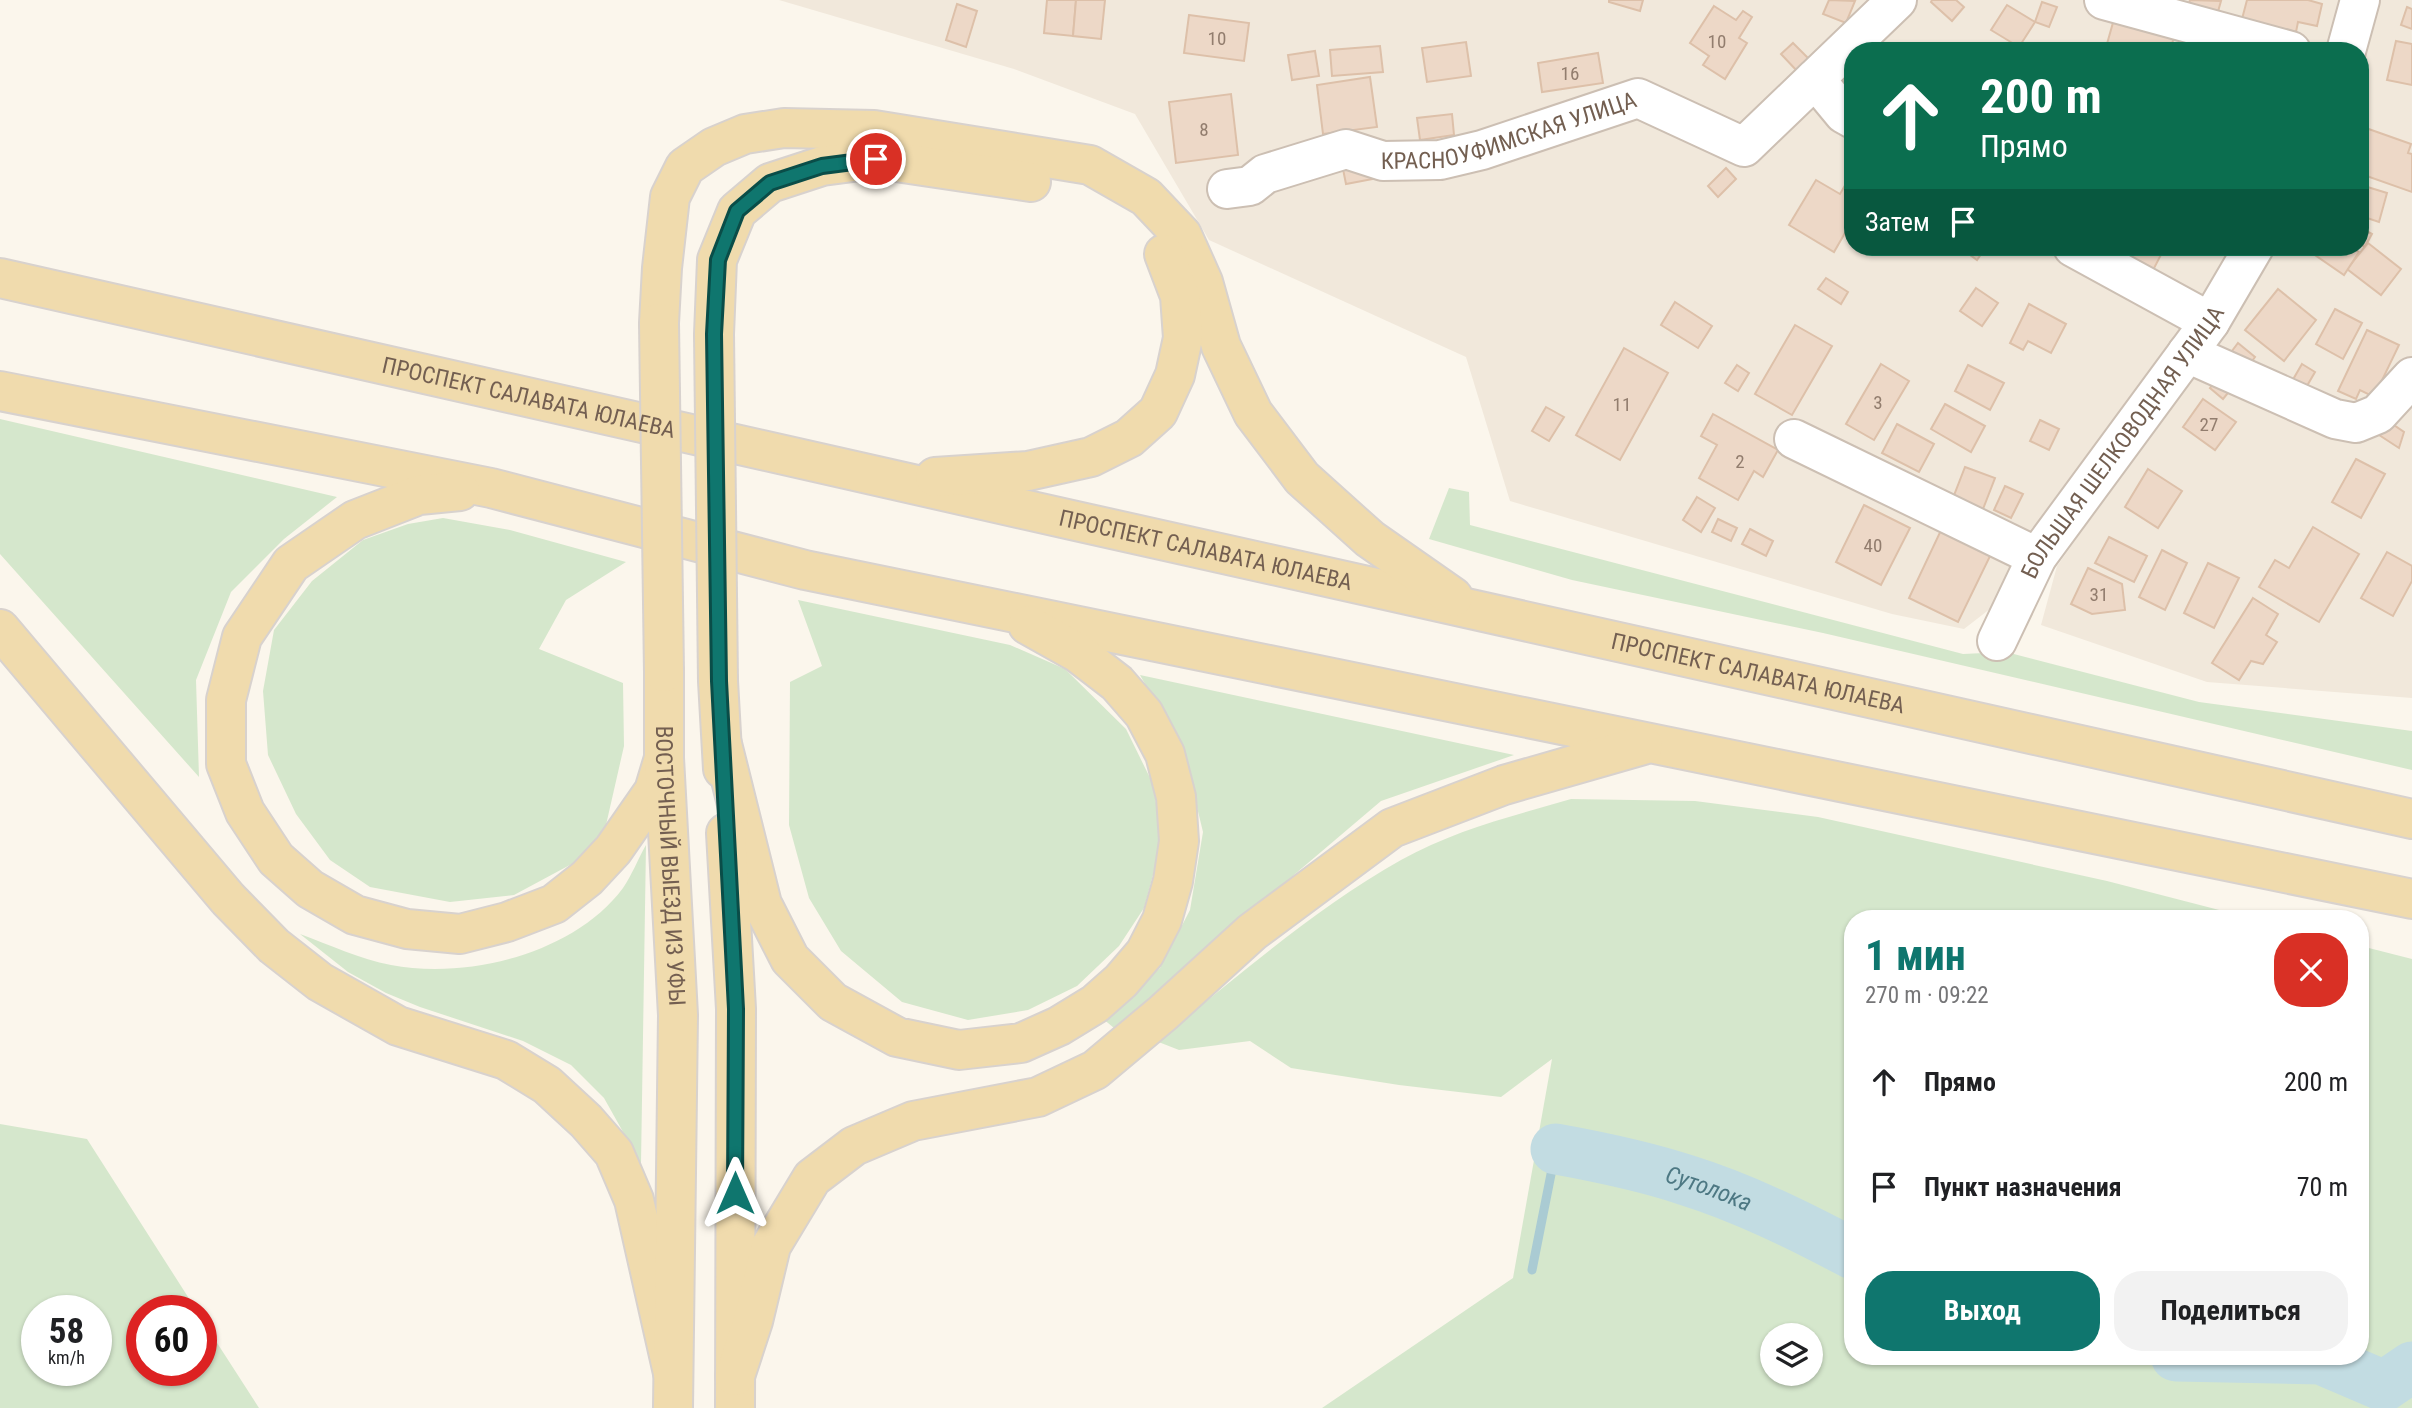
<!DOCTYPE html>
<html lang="ru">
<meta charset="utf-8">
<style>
:root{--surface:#fff;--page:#f2f2f2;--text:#202124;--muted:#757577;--accent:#0f766e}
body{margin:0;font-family:"Roboto Condensed",sans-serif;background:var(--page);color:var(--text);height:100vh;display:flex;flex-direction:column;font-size:26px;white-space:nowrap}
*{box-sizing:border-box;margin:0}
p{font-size:23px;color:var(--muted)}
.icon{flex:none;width:38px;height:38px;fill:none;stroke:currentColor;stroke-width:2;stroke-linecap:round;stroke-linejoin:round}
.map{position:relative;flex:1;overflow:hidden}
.panel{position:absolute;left:1844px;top:910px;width:525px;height:455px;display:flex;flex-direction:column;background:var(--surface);border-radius:28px;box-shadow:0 2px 5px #0004}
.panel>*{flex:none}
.guide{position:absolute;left:1844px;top:42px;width:525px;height:214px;border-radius:28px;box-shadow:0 2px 5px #0004;background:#0b6e4f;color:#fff;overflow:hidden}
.fabs{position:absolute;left:1760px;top:1323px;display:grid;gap:14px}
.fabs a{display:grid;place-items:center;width:63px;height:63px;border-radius:50%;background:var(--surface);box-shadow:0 2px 5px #0004;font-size:35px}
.speed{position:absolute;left:21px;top:1295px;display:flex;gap:14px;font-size:35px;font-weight:700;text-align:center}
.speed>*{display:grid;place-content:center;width:91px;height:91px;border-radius:50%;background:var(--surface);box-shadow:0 2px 5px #0004;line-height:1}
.speed small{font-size:18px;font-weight:400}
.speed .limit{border:10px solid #d22;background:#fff;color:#111}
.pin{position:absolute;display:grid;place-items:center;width:60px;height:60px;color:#fff;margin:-30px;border:4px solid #fff;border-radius:50%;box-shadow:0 2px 7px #0007}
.me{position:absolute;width:77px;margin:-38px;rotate:0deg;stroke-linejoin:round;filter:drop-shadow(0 0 5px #0008)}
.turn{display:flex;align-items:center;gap:24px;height:147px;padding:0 21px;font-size:32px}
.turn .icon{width:91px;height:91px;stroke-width:2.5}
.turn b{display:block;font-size:49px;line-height:60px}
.then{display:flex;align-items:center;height:66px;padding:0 21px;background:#0003;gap:14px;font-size:26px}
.round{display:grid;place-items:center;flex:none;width:74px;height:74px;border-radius:28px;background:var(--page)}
.summary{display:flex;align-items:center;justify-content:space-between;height:119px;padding:0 21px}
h1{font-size:42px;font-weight:700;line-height:52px;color:var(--accent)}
.primary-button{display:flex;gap:14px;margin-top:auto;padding:14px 21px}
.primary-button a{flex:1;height:80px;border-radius:28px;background:var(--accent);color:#fff;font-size:28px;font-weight:700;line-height:80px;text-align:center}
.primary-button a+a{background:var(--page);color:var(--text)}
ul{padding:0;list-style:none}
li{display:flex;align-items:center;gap:21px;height:105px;padding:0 21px}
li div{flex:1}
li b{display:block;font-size:26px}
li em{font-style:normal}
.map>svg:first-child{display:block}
.residential{fill:#f1e8db}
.green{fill:#d5e7cc;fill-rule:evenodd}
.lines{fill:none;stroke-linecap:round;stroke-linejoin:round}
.stream{stroke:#aacbd3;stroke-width:9}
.river{stroke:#c2dce2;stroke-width:51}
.building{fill:#edd8c7;stroke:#ddc0a9;stroke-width:2}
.minor-casing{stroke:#ccbfb3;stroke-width:42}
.major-casing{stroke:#d8d2ce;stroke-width:42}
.minor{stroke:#fff;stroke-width:38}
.major{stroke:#f0dbad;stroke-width:38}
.major-bridge-casing{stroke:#d8d2ce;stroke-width:42;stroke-linecap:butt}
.major-bridge{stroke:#f0dbad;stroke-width:38}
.route-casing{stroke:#0a4d48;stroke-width:18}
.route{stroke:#0f766e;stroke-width:12}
.labels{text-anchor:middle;stroke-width:5;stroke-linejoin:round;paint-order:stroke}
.number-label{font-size:19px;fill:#927d6e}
.street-label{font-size:23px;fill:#735f51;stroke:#fdfaf2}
.water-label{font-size:24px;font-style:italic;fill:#4d7883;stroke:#fdfaf2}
</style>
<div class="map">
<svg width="2412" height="1408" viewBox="0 0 2412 1408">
<rect width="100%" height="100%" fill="#fbf6ec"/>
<g class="residential">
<path d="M779 0H2349L2337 51H1853V247H2234L2162 365 2056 496 1995 605 1964 629 1892 614 1510 501 1466 357 1209 240 1135 114 1014 69Z"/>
<path d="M2376 0H2412V698L2207 682 2041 625 2057 566 2220 337 2274 247H2361V59Z"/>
</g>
<g class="green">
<path d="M0 419 337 497 284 539 231 592 196 680 199 777 0 554Z"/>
<path d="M1449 488 1469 492 1470 525 1963 654 2006 652 2199 702 2412 731V770L1823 633 1572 580 1429 539Z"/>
<path d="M443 518 510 530 626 562 566 600 539 649 623 683 624 746 606 825 581 859 514 895 450 902 370 887 330 860 296 814 268 755 263 691 274 630 312 581 363 540 408 524Z"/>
<path d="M798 600 1010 645 1065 669 1126 729 1153 784 1162 842 1144 908 1119 946 1077 986 1028 1010 968 1020 902 1002 841 951 809 898 789 825 790 682 822 666Z"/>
<path d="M1140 675 1514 755 1381 801 1114 1028 1102 1018 1160 968 1190 910 1203 832 1184 753Z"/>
<path d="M1571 799 1695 801 1818 817 2107 881 2254 919H1853V1356H2361V946L2412 959V1408H1322L1513 1278 1552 1059 1501 1097 1399 1085 1291 1068 1250 1041 1179 1050 1156 1041C1236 979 1312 910 1401 860 1454 830 1513 816 1571 799ZM1773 1335H1811V1374H1773Z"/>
<path d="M646 845 641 1164 604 1098 571 1065 523 1041 420 1007 386 993 348 972 300 934C330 945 360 959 391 965 468 980 575 953 623 888 632 875 638 859 646 845Z"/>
<path d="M0 1124 87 1139 197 1311H142V1370H201V1318L259 1408H0ZM37 1311H96V1370H37Z"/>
</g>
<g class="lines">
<path class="stream" d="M1532 1270 1556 1149"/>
<g class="river">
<path id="s1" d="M1556 1149C1600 1157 1644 1166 1686 1180 1744 1198 1800 1226 1853 1254"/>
<path d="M2176 1356 2321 1359 2384 1386 2412 1367"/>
</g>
</g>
<g class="building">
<path d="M1047 0H1076L1073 36 1044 33Z"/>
<path d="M1076 0H1105L1101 39 1073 36Z"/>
<path d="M1609 0H1643L1640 11 1609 2Z"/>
<path d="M1829 0 1855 1 1846 23 1823 14Z"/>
<path d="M1932 0H1956L1964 7 1952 21 1931 2Z"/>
<path d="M2190 0 2221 1 2215 22 2186 13Z"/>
<path d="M2247 0H2308L2322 4 2317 26 2298 22 2296 32 2242 19Z"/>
<path d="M2042 2 2057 7 2049 27 2035 22Z"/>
<path d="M957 4 977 11 966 47 946 40Z"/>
<path d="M2007 5 2035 22 2019 47 1991 30Z"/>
<path d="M1714 6 1736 20 1743 11 1752 17 1739 38 1747 43 1725 79 1703 65 1709 56 1690 43Z"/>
<path d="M2407 7 2412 9V29L2401 25Z"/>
<path d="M1189 15 1249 23 1244 61 1184 53Z"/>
<path d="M2114 19 2174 37 2170 51H2105Z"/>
<path d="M2396 41 2412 44V85L2387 80Z"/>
<path d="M1466 42 1471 76 1427 82 1422 48Z"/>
<path d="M1793 43 1810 60 1798 72 1781 54Z"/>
<path d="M1380 46 1383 72 1332 76 1330 50Z"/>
<path d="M1315 51 1319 76 1292 80 1288 55Z"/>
<path d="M1598 53 1603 83 1542 92 1538 63Z"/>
<path d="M1370 77 1377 127 1323 134 1317 85Z"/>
<path d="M1231 94 1238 155 1176 163 1169 102Z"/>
<path d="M1452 114 1454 135 1420 140 1417 118Z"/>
<path d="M2363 127 2411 144 2408 153 2412 154V192L2361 174V134Z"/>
<path d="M1375 163 1378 178 1346 184 1343 169Z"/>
<path d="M1726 168 1736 179 1718 197 1708 186Z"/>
<path d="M1850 177 1853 179V219L1834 252 1789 225 1816 180 1840 194Z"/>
<path d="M2361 185 2387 193 2379 222 2361 216Z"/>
<path d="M2361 228 2372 234 2365 247 2361 245Z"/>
<path d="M2368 243 2401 269 2381 295 2347 269Z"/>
<path d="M1959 247H1986L1977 260Z"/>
<path d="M2128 247H2165L2151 274 2122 258Z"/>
<path d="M2311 247H2351L2359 252 2344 275 2309 251Z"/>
<path d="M1826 278 1848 292 1841 304 1818 289Z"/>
<path d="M1976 288 1998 303 1982 326 1960 311Z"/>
<path d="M2278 289 2316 320 2284 361 2245 330Z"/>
<path d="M1675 302 1712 326 1698 348 1661 325Z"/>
<path d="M2029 304 2066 324 2051 353 2028 341 2023 350 2010 343Z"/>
<path d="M2335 309 2362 323 2343 359 2316 344Z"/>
<path d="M1795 325 1832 346 1792 415 1755 394Z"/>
<path d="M2367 330 2399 345 2374 397 2360 390 2356 399 2338 391Z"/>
<path d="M2238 343 2255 357 2247 368 2229 355Z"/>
<path d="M1624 348 1668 373 1620 460 1576 435Z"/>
<path d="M1881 364 1909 381 1874 440 1846 424Z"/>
<path d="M2302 364 2315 372 2304 391 2291 383Z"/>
<path d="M1737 365 1749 373 1738 391 1725 383Z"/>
<path d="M1968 365 2004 383 1990 410 1955 391Z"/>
<path d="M2218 377 2232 388 2223 399 2210 388Z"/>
<path d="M2203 399 2236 422 2215 450 2183 427Z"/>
<path d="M1945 404 1985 426 1971 452 1931 429Z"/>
<path d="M1546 407 1564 417 1549 441 1532 431Z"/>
<path d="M1713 414 1778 450 1763 477 1754 471 1738 500 1699 478 1717 445 1701 436Z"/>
<path d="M2385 419 2404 432 2399 448 2376 433Z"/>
<path d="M2040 420 2059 429 2049 450 2030 441Z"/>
<path d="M1897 424 1934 444 1919 472 1882 453Z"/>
<path d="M2356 459 2385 474 2361 518 2332 502Z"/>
<path d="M1965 467 1995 478 1983 509 1953 498Z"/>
<path d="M2148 469 2182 491 2158 528 2125 507Z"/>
<path d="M2005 486 2023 494 2011 518 1994 510Z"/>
<path d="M1697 497 1715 508 1701 532 1683 520Z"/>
<path d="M1864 505 1910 528 1881 585 1836 562Z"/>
<path d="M1718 519 1737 528 1731 541 1712 532Z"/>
<path d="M1943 526 1993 550 1958 622 1909 598Z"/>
<path d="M2313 527 2359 554 2319 622 2259 587 2275 560 2289 568Z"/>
<path d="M1750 529 1773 541 1766 556 1742 544Z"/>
<path d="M2109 537 2147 556 2134 582 2095 563Z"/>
<path d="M2162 550 2187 563 2165 610 2139 597Z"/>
<path d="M2387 552 2412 566V581L2393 616 2361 598Z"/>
<path d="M2208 563 2239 578 2214 628 2184 613Z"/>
<path d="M2088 568 2122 584 2125 610 2092 614 2071 604Z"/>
<path d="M2253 598 2278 614 2266 635 2277 642 2263 664 2251 661 2239 680 2212 663Z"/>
</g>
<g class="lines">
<g class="minor-casing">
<g id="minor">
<path d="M2104 0 2291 51"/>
<path d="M2346 51 2360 0"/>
<path d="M1815 79 1844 114 1853 119"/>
<path id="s2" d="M1227 189 1250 186 1265 174 1346 149 1383 161 1440 160 1482 150 1638 98 1744 147 1897 0"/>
<path d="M2073 247 2210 322"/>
<path d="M2187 353 2335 419 2356 423 2378 414 2412 377"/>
<path d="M1794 439 2037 557"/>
<path id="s3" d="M1997 641 2037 557 2210 322 2254 247"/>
</g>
</g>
<g class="major-casing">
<g id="major">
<path id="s4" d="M0 278 1076 521 2412 819"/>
<path d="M659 323 662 268 670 197 685 167 714 147 745 134 784 128 874 130 1090 165 1146 197 1182 235 1203 282 1221 346 1253 413 1302 478 1370 539 1453 597"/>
<path d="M714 334 717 260 737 211 770 183 822 166 876 159 1031 182"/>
<path d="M0 391 491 488 805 570 2412 899"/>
<path d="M935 477 1028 471 1091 457 1129 438 1158 412 1175 375 1183 338 1180 296 1164 254"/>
<path d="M460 491 419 495 355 520 291 564 242 637 226 700V764L245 812 276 859 310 889 355 915 407 929 460 934 507 922 554 904 587 878 613 850 654 791 664 758"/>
<path d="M0 629 228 899 274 946 320 982 398 1026 506 1060 547 1085 586 1121 614 1153 634 1200 673 1373"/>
<path id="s5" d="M664 672V758L678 1015 673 1408"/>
<path d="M718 681 723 769"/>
<path d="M722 744 762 904 790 959 833 1002 897 1037 959 1050 1021 1043 1059 1026 1095 1004 1121 981 1145 953 1162 920 1173 881 1179 841 1176 797 1165 754 1144 714 1117 683 1078 653 1028 625"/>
<path d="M726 833 736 1009 735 1408"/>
<path d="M735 1376 753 1321 771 1246 812 1178 854 1146 913 1121 1038 1097 1095 1070 1163 1013 1252 932 1392 828 1504 785 1643 745"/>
</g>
</g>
<use href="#minor" class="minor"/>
<use href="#major" class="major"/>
<g class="major-bridge-casing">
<g id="major-bridge">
<path d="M659 323 664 672"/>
<path d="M714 334 718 681"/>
</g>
</g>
<use href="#major-bridge" class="major-bridge"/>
</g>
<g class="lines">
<g class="route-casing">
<path id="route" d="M735 1193 736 1009 719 681 714 334 718 260 737 211 770 183 822 166 876 159"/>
</g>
<use href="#route" class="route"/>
</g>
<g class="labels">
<g class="number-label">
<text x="1217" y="45">10</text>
<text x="1717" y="48">10</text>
<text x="1570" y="80">16</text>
<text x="1204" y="136">8</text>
<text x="1878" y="409">3</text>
<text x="1622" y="411">11</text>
<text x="2209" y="431">27</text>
<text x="1740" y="468">2</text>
<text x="1873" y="552">40</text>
<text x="2099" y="601">31</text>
</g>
<g class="street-label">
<text dy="8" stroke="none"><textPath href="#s2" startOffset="296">КРАСНОУФИМСКАЯ УЛИЦА</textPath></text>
<text dy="8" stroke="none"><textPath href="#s4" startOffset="542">ПРОСПЕКТ САЛАВАТА ЮЛАЕВА</textPath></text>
<text dy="8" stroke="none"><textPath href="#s3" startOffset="236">БОЛЬШАЯ ШЕЛКОВОДНАЯ УЛИЦА</textPath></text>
<text dy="8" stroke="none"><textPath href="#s4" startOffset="1236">ПРОСПЕКТ САЛАВАТА ЮЛАЕВА</textPath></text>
<text dy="8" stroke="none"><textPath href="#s4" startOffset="1802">ПРОСПЕКТ САЛАВАТА ЮЛАЕВА</textPath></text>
<text dy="8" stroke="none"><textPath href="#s5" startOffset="194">ВОСТОЧНЫЙ ВЫЕЗД ИЗ УФЫ</textPath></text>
</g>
<g class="water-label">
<text dy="8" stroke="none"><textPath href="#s1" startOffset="158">Сутолока</textPath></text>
</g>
</g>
</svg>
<div class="fabs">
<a><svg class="icon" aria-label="layers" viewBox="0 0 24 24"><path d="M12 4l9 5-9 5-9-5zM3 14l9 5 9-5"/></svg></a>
</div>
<div class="speed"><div>58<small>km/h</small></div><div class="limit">60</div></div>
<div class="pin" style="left:876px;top:159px;background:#d93025"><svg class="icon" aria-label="arrive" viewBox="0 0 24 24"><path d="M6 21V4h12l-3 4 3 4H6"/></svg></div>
<svg class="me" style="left:735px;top:1193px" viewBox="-20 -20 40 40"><path d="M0-17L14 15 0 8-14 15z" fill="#0f766e" stroke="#fff" stroke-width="4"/></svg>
<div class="guide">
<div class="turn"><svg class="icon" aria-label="ahead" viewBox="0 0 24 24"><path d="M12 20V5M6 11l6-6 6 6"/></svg><div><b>200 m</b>Прямо</div></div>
<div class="then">Затем<svg class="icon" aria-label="arrive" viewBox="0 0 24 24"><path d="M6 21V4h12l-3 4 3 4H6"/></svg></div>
</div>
<section class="panel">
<div class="summary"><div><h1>1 мин</h1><p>270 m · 09:22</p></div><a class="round" style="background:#d93025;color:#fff"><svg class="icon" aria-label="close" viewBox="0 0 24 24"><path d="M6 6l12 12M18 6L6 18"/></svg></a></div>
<ul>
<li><svg class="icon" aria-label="ahead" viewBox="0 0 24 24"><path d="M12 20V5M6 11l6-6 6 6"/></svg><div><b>Прямо</b></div><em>200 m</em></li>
<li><svg class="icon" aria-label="arrive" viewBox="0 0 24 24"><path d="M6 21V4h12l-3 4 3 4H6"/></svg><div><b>Пункт назначения</b></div><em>70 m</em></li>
</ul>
<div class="primary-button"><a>Выход</a><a>Поделиться</a></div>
</section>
</div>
